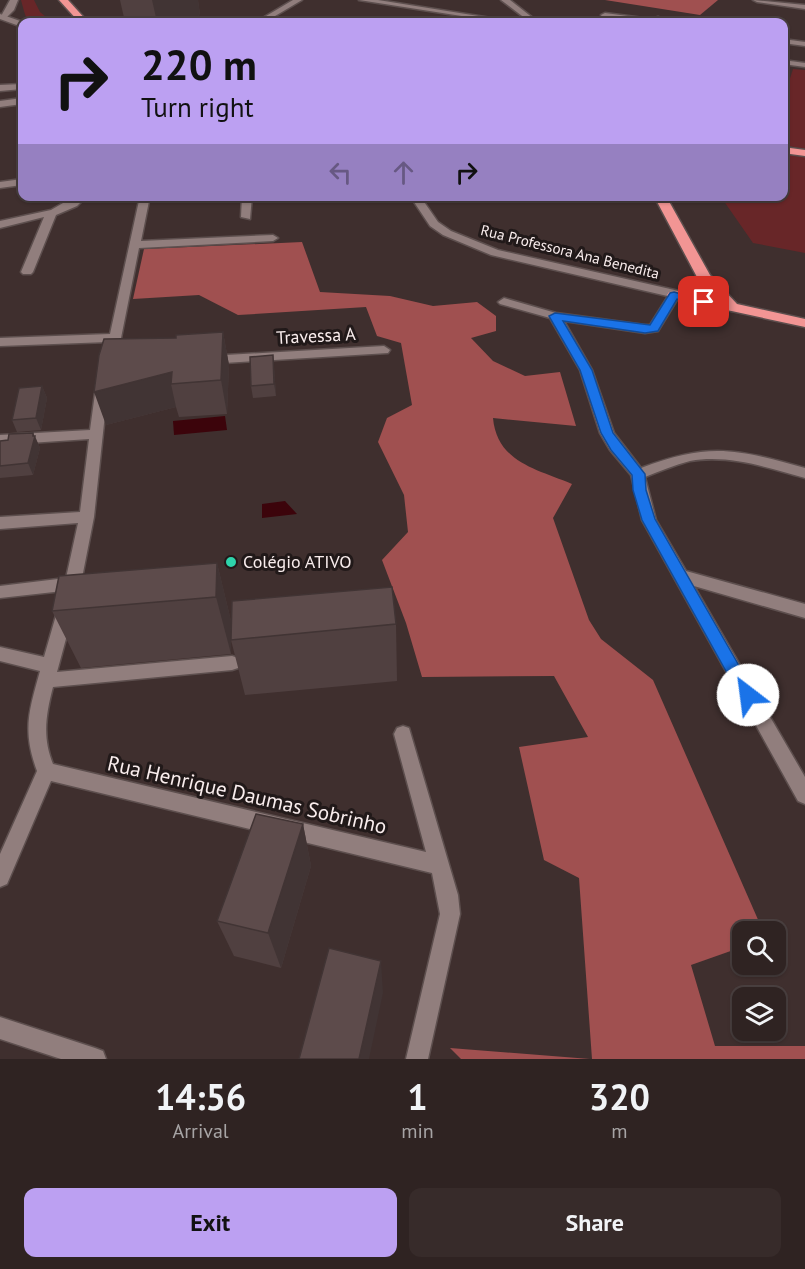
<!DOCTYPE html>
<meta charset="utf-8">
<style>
:root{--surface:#2f2322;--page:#372b2a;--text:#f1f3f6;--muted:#a7a4a5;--line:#4a4040;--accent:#bca0f2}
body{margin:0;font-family:"PT Sans",sans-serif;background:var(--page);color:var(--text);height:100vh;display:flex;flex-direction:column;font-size:22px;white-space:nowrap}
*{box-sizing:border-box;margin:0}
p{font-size:20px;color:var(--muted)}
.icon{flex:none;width:33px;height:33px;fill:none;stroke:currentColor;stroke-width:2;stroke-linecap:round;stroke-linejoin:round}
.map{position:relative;height:1059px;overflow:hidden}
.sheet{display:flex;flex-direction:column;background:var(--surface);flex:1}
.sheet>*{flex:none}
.hud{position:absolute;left:18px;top:18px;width:770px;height:183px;border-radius:12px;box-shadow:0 2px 4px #0004,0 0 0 2px var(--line);background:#bca0f2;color:#111;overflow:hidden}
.controls{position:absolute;left:732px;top:921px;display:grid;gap:12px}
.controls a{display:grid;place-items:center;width:54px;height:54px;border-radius:12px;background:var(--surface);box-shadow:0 2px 4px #0004,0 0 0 2px var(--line);font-size:30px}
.pin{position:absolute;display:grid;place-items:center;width:51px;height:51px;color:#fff;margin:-26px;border-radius:12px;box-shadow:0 3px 9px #0006}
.me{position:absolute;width:66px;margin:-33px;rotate:330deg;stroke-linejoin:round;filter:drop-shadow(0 0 4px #0008)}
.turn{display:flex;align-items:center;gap:21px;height:126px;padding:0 24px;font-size:27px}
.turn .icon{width:78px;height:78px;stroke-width:2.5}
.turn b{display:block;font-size:42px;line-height:51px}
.lanes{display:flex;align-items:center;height:57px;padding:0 24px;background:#0003;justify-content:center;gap:30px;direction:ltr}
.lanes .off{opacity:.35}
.eta{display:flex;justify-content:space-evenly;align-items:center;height:102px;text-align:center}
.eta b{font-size:36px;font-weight:600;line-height:42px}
.action{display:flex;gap:12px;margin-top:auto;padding:12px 24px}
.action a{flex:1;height:69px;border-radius:12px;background:var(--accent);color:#111;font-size:24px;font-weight:600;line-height:69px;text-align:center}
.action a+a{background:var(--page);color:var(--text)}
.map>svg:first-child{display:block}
.green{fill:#682628}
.forest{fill:#a05050}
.water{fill:#3c040b}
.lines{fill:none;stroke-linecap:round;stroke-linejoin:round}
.street-casing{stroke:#5d4f4e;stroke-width:3}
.secondary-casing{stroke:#5d4f4e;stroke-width:3}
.highway-casing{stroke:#5d4f4e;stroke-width:3}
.street{fill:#917e7d;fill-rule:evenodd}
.secondary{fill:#917e7d;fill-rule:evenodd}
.highway{fill:#f29594;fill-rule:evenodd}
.wall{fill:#504040}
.shaded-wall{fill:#413434}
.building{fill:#5d4b4b;stroke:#413434;stroke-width:1.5}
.route{fill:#1a73e8;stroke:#114b97;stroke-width:1.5}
.poi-dot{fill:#2ed4ab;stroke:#211919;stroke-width:2}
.labels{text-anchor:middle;stroke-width:6;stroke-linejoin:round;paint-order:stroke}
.far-street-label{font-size:15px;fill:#f9eded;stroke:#211919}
.street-label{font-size:18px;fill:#f9eded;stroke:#211919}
.poi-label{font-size:18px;fill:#f9eded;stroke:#211919;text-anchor:start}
.near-street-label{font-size:21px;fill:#f9eded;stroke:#211919}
</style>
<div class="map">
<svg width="805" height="1059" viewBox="0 0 805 1059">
<rect width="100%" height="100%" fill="#3f2f2e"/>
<g class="green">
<path d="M21 0H34L40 12 52 22C26 23 28 26 21 0Z"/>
<path d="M793 69 805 70V149L783 145V100Z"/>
<path d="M783 155 805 157V253L753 243 721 197 783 196Z"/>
</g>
<g class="forest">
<path d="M605 0H718L700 15Z"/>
<path d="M302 242 320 292 390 296 433 306 477 302 496 316V331L471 338 493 361 525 376 560 372 576 426 493 418C497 462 536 469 572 484L553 518 589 620 601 639 653 680 763 931 742 932V947L691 965 715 1046H805V1059H592L579 878 544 860 519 747 588 737 554 676 422 677 406 623 382 560 408 532 404 495 378 442 387 418 412 405 401 343 377 336 366 307 238 315 199 295 133 299 144 249Z"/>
<path d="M450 1048 590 1059H461Z"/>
</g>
<g class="water">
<path d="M225 416 227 430 174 435 173 421Z"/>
<path d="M285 501 297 514 262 518V504Z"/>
</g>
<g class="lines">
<g class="street-casing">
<g id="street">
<path d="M10 0H18L14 10 6 18H0Z"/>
<path d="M293 0H302L265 22H256Z"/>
<path d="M359 0H378L516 22H500Z"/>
<path d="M753 0 805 5V9L757 2Z"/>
<path d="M605 13 651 19 658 17 672 22H644L602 17 601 15Z"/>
<path d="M783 39 805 42V46L783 43Z"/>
<path d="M783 60 805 63V67L783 64Z"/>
<path d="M22 84V89L0 91V85Z"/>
<path d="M22 98V104L0 107V101Z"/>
<path d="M75 196H87L77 206 56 215 33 272 31 274H23L21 272 44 217 0 228V221L51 210Z"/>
<path d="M140 196H150L141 241 273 235 278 238 273 241 139 248 121 338 113 360H105L103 357 108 342 0 346V338L110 334Z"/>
<path d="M242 196H252L250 219 241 217Z"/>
<path d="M674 292 680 295 658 331 645 333 564 321 592 370 614 433 641 468C710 442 736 449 805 468V478C768 468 729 454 690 461 675 465 660 471 645 477L656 520 686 571 805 604V618L694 586 805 777V804L798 801 642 520 631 475 610 450 600 433 580 370 550 318 500 304 498 302 504 298 556 313 645 325H650L670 293Z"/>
<path d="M384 346 390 350 388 353 208 364 202 360 208 356Z"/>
<path d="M102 382 108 386 94 517 81 583 57 672 232 656 238 658 240 663 238 668 232 670 53 687C46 714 42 737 53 764L426 852 394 734 397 728 403 726 409 728 458 895 460 914 428 1059H406L440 914 432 873 51 781 7 884 0 887V854L37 771C22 730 29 711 40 671L0 661V647L44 657 63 591 0 598V586L66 578 78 523 0 529V517L80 512 89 439 0 445V435L90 430 96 386Z"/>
<path d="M0 1017 95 1048 103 1051 106 1059H61L0 1039Z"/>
</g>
</g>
<g class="secondary-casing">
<g id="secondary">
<path d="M501 0H510L538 22H530Z"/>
<path d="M0 14 23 22 22 27 0 19Z"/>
<path d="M22 179V185L0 188V182Z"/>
<path d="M410 196H420L438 222 451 231 498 250 732 303 738 307 732 311 491 255 443 235 430 226Z"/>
</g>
</g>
<g class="highway-casing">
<g id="highway">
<path d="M59 0H68L88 22H79Z"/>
<path d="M783 147 805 150V156L783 153Z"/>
<path d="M654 196H666L710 275 737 304 805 319V327L727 310 712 294 702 298H669L667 295 669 292 699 290 705 286 697 277Z"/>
</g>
</g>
<use href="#street" class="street"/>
<use href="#secondary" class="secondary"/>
<use href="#highway" class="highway"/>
</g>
<g class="wall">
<path d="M120 0H198L200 15 186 22H125Z"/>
<path d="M223 332 229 365 227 414 179 417 176 407 106 425 176 338Z"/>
<path d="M274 367 276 396 253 398 251 386Z"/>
<path d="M42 386 47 398 41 430 17 432 12 420Z"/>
<path d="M35 436 40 448 33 475 0 478V441Z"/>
<path d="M217 563 231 621 396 624 397 681 245 695 231 640V654L81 668 52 611Z"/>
<path d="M303 824 311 866 281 968 234 956 217 921Z"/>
</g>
<g class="shaded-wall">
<path d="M152 0H198L200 15 186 22H157Z"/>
<path d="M223 332 229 365 227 414 221 380Z"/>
<path d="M273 355 274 367 276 396 274 384Z"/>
<path d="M172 372 171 384 176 407 106 425 94 392Z"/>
<path d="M42 386 47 398 41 430 36 418Z"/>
<path d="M33 433 40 448 33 475 28 463Z"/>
<path d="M217 563 231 621V654L216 597Z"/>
<path d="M303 824 311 866 281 968 268 933Z"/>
<path d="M381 961 383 993 369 1059H359Z"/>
</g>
<g class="building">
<path d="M223 332 221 380 171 384 172 372 94 392 99 355 104 339 176 338V335Z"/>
<path d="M273 355 274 384 251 386 250 357Z"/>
<path d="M42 386 36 418 12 420 19 388Z"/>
<path d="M33 433V436H35L28 463 0 466V441L8 440 9 434Z"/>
<path d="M217 563 216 597 52 611 59 576Z"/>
<path d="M392 587 396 624 231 640 232 601Z"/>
<path d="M256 814 303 824 268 933 217 921Z"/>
<path d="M329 948 381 961 359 1059H299Z"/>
</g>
<path class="route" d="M674 292 710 302 704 305 677 299 658 331 645 333 563 321 592 370 613 433 645 474 646 490 655 519 753 690 756 695 753 700 748 702 742 700 642 520 633 490 632 475 611 450 601 433 580 370 549 316 555 313 650 325 670 293Z"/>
<circle class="poi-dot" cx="231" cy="562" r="6"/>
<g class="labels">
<g class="far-street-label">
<text transform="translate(570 252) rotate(14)" y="5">Rua Professora Ana Benedita</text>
</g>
<g class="street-label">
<text transform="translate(316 336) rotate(-3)" y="6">Travessa A</text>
</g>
<g class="poi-label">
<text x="243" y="568">Colégio ATIVO</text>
</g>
<g class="near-street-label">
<text transform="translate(247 795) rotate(13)" y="7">Rua Henrique Daumas Sobrinho</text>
</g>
</g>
</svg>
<div class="controls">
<a><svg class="icon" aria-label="search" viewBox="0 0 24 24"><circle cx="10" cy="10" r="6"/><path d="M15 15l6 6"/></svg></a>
<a><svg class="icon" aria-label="layers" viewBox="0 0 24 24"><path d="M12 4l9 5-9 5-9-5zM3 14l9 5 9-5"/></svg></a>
</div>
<div class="pin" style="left:704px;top:302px;background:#d93025"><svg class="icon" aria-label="arrive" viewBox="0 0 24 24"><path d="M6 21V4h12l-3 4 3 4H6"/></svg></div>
<svg class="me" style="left:748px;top:695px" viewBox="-20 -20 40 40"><circle r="19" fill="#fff"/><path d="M0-13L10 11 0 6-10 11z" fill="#1a73e8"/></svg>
<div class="hud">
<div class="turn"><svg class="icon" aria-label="right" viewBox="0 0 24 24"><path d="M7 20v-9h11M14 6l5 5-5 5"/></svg><div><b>220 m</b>Turn right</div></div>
<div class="lanes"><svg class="icon off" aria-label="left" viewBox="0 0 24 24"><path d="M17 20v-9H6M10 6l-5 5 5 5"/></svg><svg class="icon off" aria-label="ahead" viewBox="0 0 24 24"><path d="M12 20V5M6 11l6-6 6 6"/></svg><svg class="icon" aria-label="right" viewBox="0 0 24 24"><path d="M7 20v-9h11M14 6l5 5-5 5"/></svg></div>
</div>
</div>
<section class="sheet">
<div class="eta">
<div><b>14:56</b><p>Arrival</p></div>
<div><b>1</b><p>min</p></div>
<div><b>320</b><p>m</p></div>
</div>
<div class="action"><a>Exit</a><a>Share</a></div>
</section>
